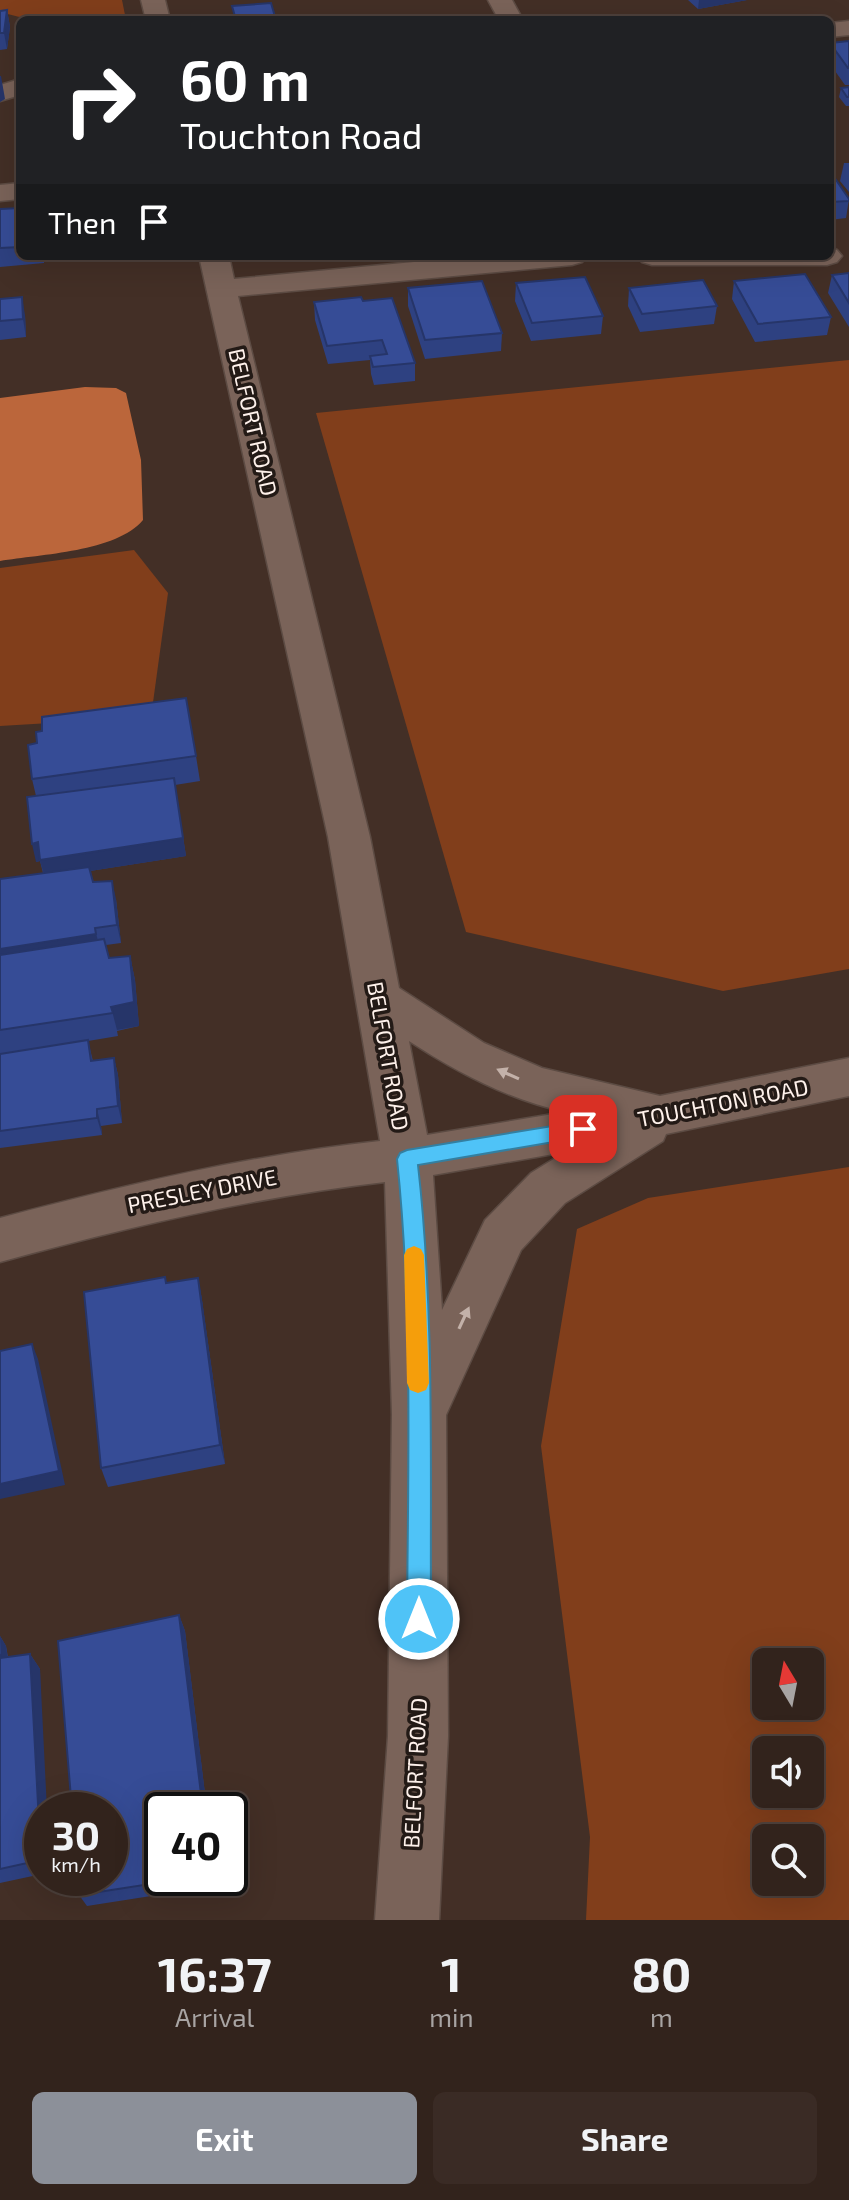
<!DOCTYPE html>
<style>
:root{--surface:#32231c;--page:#3a2b25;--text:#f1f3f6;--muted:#a8a4a3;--line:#4d403b;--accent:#8c9099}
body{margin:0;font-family:"Exo 2",sans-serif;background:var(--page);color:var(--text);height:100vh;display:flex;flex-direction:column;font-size:30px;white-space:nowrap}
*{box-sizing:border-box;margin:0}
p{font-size:26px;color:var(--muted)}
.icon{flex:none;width:44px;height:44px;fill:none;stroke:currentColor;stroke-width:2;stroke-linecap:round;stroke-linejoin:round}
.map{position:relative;height:1920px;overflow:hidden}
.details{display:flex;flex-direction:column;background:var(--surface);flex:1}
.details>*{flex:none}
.guide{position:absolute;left:16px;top:16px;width:818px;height:244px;border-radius:12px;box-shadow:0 8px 32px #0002,0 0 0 2px var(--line);background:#202124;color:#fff;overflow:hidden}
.needle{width:52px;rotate:350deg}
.buttons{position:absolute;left:752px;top:1648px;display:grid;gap:16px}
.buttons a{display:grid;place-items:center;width:72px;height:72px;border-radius:12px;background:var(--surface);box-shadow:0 8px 32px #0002,0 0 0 2px var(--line);font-size:40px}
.speed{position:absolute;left:24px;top:1792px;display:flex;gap:16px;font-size:40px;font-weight:700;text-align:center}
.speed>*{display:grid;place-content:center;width:104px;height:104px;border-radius:50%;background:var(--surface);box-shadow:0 8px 32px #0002,0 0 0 2px var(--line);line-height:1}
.speed small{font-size:20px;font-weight:400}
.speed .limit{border:4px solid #111;border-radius:12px;background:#fff;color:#111}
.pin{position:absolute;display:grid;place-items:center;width:68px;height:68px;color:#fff;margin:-34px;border-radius:16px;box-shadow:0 4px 12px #0006}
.me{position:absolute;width:88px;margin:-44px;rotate:0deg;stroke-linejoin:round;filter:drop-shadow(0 0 6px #0008)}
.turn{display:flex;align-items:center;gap:28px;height:168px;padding:0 32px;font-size:36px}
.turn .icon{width:104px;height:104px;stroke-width:2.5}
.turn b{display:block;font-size:56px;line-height:68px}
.then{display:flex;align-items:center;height:76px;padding:0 32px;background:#0003;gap:16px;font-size:30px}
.eta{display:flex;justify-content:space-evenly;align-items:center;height:136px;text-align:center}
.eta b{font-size:48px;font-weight:700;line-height:56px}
.primary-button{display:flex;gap:16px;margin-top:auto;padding:16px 32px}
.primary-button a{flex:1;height:92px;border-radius:12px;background:var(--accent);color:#fff;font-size:32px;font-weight:700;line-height:92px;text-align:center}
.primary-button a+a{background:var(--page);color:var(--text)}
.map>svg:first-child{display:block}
.green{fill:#813e1b;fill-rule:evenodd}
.water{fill:#bb663b}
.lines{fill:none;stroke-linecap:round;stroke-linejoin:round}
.minor-casing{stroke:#5c4b43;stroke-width:3}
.minor{fill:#7a6359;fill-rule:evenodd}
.wall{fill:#2e4181}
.shaded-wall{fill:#263569}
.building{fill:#364c96;stroke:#263569;stroke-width:2}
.oneway{fill:#c3b1a9}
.route{fill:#4fc3f7;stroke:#337fa1;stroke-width:2}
.slow{fill:#f59e0b}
.labels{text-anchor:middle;stroke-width:7;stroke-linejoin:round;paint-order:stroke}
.street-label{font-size:22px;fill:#fef1eb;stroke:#231a16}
</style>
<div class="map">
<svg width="849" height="1920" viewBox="0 0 849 1920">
<rect width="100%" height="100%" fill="#432f26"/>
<g class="green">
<path d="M0 0H122L126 20H31L0 12Z"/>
<path d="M849 360V969L723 991 466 932 316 413Z"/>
<path d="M134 550 168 593 151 717 0 726V568Z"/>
<path d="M849 1167V1920H586L590 1837 541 1446 577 1229 648 1198ZM810 1662V1706H766V1662ZM810 1750V1794H766V1750ZM810 1838V1882H766V1838Z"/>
</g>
<path class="water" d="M85 387 116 388 126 393 141 460 143 520C116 552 41 554 0 561V398Z"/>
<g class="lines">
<g class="minor-casing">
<g id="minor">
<path d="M141 0H165L170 20H146Z"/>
<path d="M488 0H512L523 20H499Z"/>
<path d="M849 21V35L830 37V23Z"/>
<path d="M20 79V95L0 101V85Z"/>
<path d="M20 183V199L0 201V185Z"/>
<path d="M830 248 837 250 842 256 837 262 827 265H652L642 262 637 256H830Z"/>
<path d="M199 256H229L234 279 478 256H587L582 262 572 265 238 296 370 837 399 988 484 1043 542 1068 660 1096 849 1058V1096L666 1134 663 1141 565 1203 521 1250 446 1415 448 1736 439 1920H375L388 1736 392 1414 385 1182C254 1197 127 1227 0 1262V1218C125 1185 251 1155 380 1141L328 837ZM409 1041C458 1073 508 1099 565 1112L427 1135ZM565 1152 531 1173 485 1220 442 1310 433 1175Z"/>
</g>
</g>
<use href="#minor" class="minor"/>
</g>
<g class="wall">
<path d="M688 0H747L698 9Z"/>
<path d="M7 10 10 27 7 49 0 50V11Z"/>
<path d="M849 41V85H845L830 64V43Z"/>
<path d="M849 87V106H846L839 97 841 88Z"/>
<path d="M844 163H849V192L840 181Z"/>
<path d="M830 171 849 199 846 218 830 220Z"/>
<path d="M20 208V256H44V263L0 267V209Z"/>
<path d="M849 273V327L828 293 832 275Z"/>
<path d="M734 281 831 317 827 335 755 342 732 299Z"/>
<path d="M516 283 603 316 601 334 531 341 515 301Z"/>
<path d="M408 288 502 333 501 351 425 359 408 306Z"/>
<path d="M629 288 717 306 714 324 640 332 628 306Z"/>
<path d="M0 299 25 315 26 337 0 340V354Z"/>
<path d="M363 301 415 363V381L374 385 371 374 370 360 328 364 315 320 314 302Z"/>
<path d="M196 756 200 781 175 785 186 856 90 871 93 882 116 899 121 943 106 945 109 958 130 956 135 980 139 1026 117 1031 118 1036 88 1041 93 1061 114 1058 118 1075 122 1123 101 1126 102 1135 0 1148V879L43 873 40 861 36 862V796L32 779Z"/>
<path d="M198 1278 202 1300 225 1464 108 1487 101 1468 166 1283Z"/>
<path d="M179 1615 185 1631 207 1810H162L150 1884 151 1896 87 1906 79 1895Z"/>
<path d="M0 1636 6 1646 8 1657 30 1654 40 1669 42 1810V1874L0 1883Z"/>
</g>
<g class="shaded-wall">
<path d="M699 0H747L698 9Z"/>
<path d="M7 10 10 27 7 49 4 33Z"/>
<path d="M0 76H1L5 99 0 102Z"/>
<path d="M22 297 25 315 26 337 23 319Z"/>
<path d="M174 778 186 856 45 878 40 861 36 862 32 844Z"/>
<path d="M112 881 116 899 121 943 117 925Z"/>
<path d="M95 928 99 946 0 968V949Z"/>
<path d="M130 956 135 980 139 1026 117 1030 111 1007Z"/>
<path d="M114 1058 118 1075 122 1123 118 1106Z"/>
<path d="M97 1109 101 1126 102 1135 97 1118Z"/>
<path d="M198 1278 202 1300 225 1464 220 1445Z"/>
<path d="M32 1344 38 1359 65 1485 0 1499V1484Z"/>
<path d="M179 1615 185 1631 207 1810H203Z"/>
<path d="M0 1636 6 1646 10 1674 1 1658Z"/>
<path d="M30 1654 40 1669 47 1810H42V1862L41 1860Z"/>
<path d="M162 1867V1878H171L150 1884 151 1896 144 1885 143 1872Z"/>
</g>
<g class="building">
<path d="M271 3 276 20H236L232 6Z"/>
<path d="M7 10 4 33H0V11Z"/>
<path d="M449 16 451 20H408Z"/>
<path d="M849 41V68H848L830 43Z"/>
<path d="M849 87V97H847L841 88Z"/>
<path d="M830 171 849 199V201L830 202Z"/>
<path d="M20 208V247L0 248V209Z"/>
<path d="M849 273V303L832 275Z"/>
<path d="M805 274 831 317 758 324 734 281Z"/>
<path d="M585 277 603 316 532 323 516 283Z"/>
<path d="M703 280 717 306 642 314 629 288Z"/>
<path d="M482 281 502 333 425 340 408 288Z"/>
<path d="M22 297 23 319 0 321V299Z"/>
<path d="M361 297 363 301 392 298 415 363 373 367 370 356 387 354 382 340 327 346 314 302Z"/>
<path d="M186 698 196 756 32 779 28 745 37 743 36 732 42 731V717Z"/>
<path d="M174 778 183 838 40 860 38 842 32 844 27 797Z"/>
<path d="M89 867 93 882 112 881 117 925 95 928 96 934 0 949V879Z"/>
<path d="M104 939 109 958 130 956 134 1002 111 1007 113 1013 0 1030V955Z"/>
<path d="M88 1040 91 1061 114 1058 118 1106 97 1109V1118L0 1131V1054Z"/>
<path d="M165 1277 166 1283 198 1278 220 1445 101 1468 84 1292Z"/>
<path d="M32 1344 59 1471 0 1484V1351Z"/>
<path d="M179 1615 203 1810H162V1867L143 1872 144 1885 79 1895 77 1878H110V1810H72L58 1641Z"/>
<path d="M0 1654 1 1658 30 1654 41 1860 0 1869Z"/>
</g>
<defs><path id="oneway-solid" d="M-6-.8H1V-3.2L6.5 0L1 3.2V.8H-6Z" transform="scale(2)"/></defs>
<g class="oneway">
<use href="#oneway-solid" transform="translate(508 1074) rotate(-156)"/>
<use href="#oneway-solid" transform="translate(464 1318) rotate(-65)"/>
</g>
<path class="route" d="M583 1121 590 1123 593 1129 590 1135 583 1137 418 1165C435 1315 430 1468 431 1619L427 1627 419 1631 410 1627 407 1619C408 1466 413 1311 397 1159L400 1153 407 1150Z"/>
<path class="slow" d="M414 1246 421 1249 424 1255 429 1383 426 1390 418 1393 410 1390 407 1383 404 1255 407 1249Z"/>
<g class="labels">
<g class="street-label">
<text transform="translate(253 422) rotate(77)" y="8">BELFORT ROAD</text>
<text transform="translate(388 1056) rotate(80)" y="8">BELFORT ROAD</text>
<text transform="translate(723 1103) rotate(-11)" y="8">TOUCHTON ROAD</text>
<text transform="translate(202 1191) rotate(-11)" y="8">PRESLEY DRIVE</text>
<text transform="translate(415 1773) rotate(-87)" y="8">BELFORT ROAD</text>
</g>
</g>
</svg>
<div class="buttons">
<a><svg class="needle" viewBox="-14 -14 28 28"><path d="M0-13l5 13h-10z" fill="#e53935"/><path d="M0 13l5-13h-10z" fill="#a8a4a3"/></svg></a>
<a><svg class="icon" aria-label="sound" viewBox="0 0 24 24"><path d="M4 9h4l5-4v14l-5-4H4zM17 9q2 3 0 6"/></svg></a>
<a><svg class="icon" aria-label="search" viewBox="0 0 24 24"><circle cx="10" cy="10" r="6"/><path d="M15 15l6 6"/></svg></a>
</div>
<div class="speed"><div>30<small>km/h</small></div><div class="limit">40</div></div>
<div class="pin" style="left:583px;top:1129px;background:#d93025"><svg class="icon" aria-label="arrive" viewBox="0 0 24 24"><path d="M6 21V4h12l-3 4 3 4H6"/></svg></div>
<svg class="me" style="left:419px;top:1619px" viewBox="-20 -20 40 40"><circle r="17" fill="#4fc3f7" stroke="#fff" stroke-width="3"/><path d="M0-11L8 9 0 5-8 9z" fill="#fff"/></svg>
<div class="guide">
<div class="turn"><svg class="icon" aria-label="right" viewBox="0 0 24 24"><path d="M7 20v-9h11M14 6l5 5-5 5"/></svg><div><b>60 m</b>Touchton Road</div></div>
<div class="then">Then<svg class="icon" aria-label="arrive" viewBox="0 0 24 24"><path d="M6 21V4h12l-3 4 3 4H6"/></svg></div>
</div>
</div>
<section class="details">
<div class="eta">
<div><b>16:37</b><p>Arrival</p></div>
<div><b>1</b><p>min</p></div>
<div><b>80</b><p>m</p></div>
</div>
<div class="primary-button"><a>Exit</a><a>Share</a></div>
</section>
